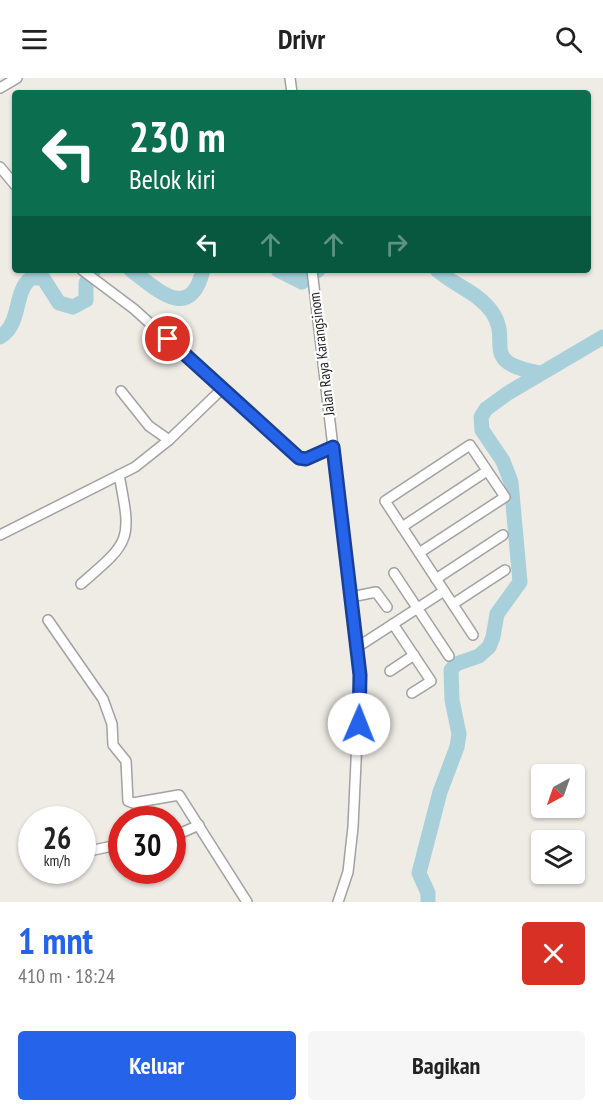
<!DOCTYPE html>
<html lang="id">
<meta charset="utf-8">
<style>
:root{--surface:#fff;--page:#f6f6f6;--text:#222;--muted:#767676;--accent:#2563eb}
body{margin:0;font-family:"PT Sans Narrow",sans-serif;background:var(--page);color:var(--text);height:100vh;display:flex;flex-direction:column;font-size:22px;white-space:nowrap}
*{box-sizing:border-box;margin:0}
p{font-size:20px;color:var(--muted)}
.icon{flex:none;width:33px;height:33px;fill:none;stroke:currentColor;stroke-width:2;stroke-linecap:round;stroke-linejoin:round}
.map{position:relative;height:824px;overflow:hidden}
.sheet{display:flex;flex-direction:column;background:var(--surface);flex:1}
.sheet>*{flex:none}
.hud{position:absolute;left:12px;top:12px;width:579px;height:183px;border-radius:6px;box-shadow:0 2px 4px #0004;background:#0b6e4f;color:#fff;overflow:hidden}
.needle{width:39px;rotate:220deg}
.buttons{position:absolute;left:531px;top:686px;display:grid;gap:12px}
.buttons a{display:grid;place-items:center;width:54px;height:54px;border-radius:6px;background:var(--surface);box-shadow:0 2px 4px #0004;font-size:30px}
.speed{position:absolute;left:18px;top:728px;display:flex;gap:12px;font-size:30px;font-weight:700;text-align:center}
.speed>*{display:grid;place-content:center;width:78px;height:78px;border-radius:50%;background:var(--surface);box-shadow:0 2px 4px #0004;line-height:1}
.speed small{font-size:15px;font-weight:400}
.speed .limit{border:9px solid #d22;background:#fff;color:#111}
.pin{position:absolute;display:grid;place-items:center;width:51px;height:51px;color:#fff;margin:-26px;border:3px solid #fff;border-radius:50%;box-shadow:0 2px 6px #0007}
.me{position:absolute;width:66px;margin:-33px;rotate:1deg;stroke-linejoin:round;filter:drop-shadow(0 0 4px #0008)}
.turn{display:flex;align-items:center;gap:21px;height:126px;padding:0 18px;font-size:27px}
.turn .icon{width:78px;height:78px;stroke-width:2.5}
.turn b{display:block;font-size:42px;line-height:51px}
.lanes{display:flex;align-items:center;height:57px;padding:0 18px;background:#0003;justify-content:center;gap:30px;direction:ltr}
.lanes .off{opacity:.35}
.round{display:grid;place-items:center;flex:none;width:63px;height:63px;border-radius:6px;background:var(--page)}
.head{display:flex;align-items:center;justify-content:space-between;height:102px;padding:0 18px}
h1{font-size:36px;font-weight:700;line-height:45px;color:var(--accent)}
.primary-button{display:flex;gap:12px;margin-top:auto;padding:12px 18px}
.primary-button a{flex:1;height:69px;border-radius:6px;background:var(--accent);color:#fff;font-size:24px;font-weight:700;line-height:69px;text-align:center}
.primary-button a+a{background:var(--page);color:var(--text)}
header{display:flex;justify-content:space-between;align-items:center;height:78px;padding:0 18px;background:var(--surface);font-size:27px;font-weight:700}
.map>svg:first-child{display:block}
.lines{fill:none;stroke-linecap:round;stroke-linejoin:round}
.river{stroke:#a8d0da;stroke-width:15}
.minor-casing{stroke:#a2a2a2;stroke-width:12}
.minor{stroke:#fff;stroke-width:9}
.route-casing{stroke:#184099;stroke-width:15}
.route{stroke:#2563eb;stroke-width:10}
.labels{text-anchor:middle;stroke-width:4.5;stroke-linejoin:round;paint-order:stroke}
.street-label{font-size:15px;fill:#1e1e1e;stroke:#fff}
</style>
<header><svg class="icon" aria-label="menu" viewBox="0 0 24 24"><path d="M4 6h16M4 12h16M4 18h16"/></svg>Drivr<svg class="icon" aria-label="search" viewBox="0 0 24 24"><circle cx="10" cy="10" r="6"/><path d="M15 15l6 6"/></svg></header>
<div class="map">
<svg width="603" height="824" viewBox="0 0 603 824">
<rect width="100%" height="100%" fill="#efebe5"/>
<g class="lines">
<g class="river">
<path d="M131 192C159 213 190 244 203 192"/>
<path d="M278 192 302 204 318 192"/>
<path d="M437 192C455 208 478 214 492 234 513 264 477 284 540 295"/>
<path d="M0 259C22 246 13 214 31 200H43L59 225 73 229 86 222V205L94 192"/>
<path d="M428 824V815L419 795 440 714 457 669 459 656 452 622 451 592 456 586 479 578 489 569 493 559 497 536 520 504 511 404 503 383 482 352 481 339 486 331 508 315 603 259"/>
</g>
<g class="minor-casing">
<g id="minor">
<path d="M290 0 292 15"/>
<path d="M0 10 17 0"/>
<path d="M0 89 15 107"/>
<path d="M82 192 134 231 299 380 306 381 333 369"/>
<path d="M312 192 360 597 353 749 348 794 338 824"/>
<path d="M121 313 149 348 169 362"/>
<path d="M402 449 487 393"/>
<path d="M0 457 135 389 169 362 222 311"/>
<path d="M419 475 505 419 470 367 385 423 473 557"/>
<path d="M394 495 449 578"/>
<path d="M436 501 503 457"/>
<path d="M81 506C131 463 132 463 119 397"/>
<path d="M351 519 376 514 387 529"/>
<path d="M453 526 505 492"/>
<path d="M48 542 103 621 112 646 113 667 126 683 128 723 133 725 179 717 247 824"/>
<path d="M393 546 431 603 412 615"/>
<path d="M356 570 444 513"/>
<path d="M390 593 414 577"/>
<path d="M172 759 199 747"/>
<path d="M89 773 122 766"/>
</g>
</g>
<use href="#minor" class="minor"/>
</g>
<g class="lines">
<g class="route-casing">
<path id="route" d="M168 261 299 380 306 381 333 369 360 597 359 646"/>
</g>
<use href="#route" class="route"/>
</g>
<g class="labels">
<g class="street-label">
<text transform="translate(322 276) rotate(-97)" y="5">Jalan Raya Karangsinom</text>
</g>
</g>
</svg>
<div class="buttons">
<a><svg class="needle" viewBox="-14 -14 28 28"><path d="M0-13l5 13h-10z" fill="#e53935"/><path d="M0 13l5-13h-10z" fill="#767676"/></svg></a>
<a><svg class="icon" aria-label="layers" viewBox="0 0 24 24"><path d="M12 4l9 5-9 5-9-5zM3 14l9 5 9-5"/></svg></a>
</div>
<div class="speed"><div>26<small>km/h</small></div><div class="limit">30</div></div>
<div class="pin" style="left:168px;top:261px;background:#d93025"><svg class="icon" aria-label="arrive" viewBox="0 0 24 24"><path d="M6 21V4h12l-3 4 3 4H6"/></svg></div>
<svg class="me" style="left:359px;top:646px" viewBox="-20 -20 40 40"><circle r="19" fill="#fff"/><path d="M0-13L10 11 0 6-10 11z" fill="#2563eb"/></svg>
<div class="hud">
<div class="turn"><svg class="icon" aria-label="left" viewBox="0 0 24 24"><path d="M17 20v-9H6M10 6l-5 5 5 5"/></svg><div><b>230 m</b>Belok kiri</div></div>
<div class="lanes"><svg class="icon" aria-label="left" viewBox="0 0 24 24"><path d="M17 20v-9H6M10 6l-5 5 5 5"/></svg><svg class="icon off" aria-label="ahead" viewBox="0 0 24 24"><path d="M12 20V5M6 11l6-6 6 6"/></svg><svg class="icon off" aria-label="ahead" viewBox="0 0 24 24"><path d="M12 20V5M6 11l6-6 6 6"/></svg><svg class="icon off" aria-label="right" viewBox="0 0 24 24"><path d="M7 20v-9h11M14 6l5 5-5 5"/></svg></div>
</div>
</div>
<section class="sheet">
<div class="head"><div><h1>1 mnt</h1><p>410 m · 18:24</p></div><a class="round" style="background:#d93025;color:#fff"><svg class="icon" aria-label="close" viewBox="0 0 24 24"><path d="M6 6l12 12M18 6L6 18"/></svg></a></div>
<div class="primary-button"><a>Keluar</a><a>Bagikan</a></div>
</section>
